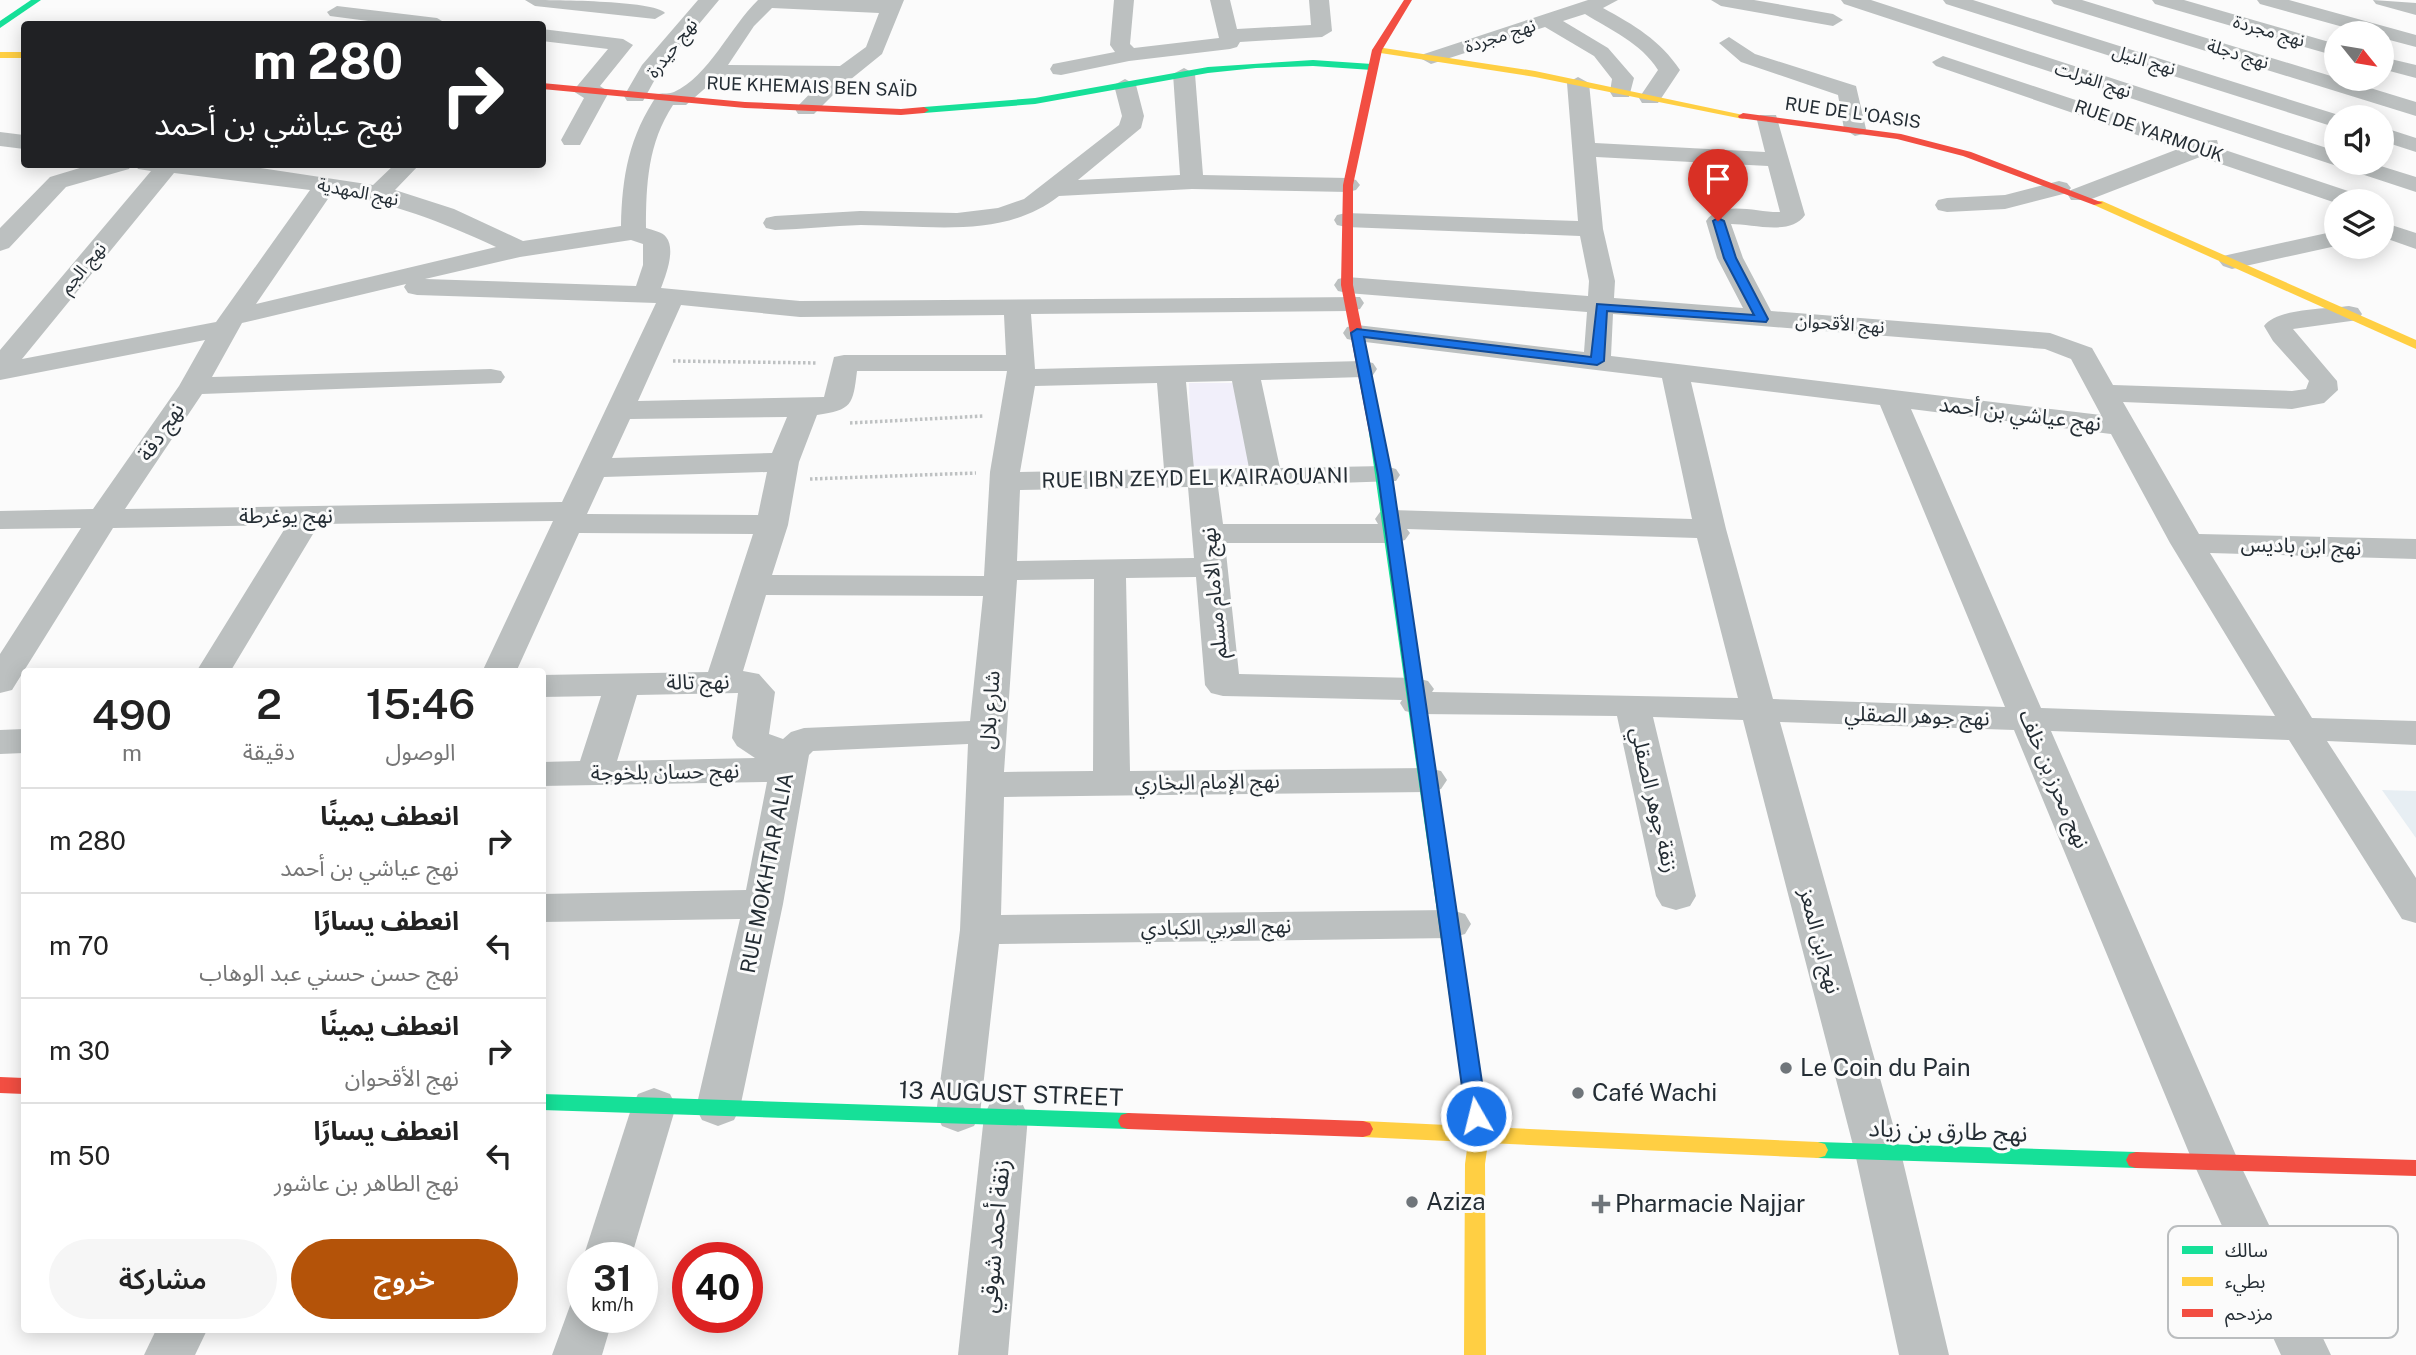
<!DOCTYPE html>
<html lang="ar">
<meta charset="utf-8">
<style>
:root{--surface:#fff;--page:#f6f6f6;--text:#222;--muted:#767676;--line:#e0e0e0;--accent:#b45309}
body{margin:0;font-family:"Public Sans","Noto Sans Arabic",sans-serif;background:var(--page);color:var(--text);direction:rtl;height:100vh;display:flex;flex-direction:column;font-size:26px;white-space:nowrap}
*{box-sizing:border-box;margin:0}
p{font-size:23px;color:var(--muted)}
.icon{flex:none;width:38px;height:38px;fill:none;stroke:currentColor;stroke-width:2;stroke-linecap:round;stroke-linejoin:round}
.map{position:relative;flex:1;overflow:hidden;direction:ltr}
.sheet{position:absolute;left:21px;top:668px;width:525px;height:665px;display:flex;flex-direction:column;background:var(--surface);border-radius:7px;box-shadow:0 4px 18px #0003;direction:rtl}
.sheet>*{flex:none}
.hud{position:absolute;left:21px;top:21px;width:525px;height:147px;border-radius:7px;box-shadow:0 4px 18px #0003;direction:rtl;background:#202124;color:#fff;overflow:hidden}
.needle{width:46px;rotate:120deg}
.buttons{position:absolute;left:2324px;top:21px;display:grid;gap:14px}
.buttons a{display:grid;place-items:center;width:70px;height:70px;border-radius:50%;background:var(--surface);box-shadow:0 4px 18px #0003;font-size:35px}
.speed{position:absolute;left:567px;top:1242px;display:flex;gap:14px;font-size:35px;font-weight:700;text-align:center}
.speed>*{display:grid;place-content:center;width:91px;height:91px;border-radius:50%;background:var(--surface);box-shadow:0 4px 18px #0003;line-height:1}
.speed small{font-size:18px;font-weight:400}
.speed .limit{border:10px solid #d22;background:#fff;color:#111}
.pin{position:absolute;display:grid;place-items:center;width:60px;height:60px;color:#fff;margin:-72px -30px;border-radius:50% 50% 50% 0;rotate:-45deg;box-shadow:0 0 7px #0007}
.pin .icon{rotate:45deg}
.me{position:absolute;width:77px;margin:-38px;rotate:352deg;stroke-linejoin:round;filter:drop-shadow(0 0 5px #0008)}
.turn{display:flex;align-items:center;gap:24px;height:147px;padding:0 28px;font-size:32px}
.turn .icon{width:91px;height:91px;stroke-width:2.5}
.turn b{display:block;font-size:49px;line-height:60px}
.eta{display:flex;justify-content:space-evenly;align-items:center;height:119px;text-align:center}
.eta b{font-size:42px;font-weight:600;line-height:49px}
.cta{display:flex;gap:14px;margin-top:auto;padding:14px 28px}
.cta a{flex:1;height:80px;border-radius:42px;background:var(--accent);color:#fff;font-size:28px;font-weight:600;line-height:80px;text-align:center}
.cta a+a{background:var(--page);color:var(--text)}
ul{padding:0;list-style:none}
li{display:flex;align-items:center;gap:21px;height:105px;padding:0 28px;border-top:2px solid var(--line)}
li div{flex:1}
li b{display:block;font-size:26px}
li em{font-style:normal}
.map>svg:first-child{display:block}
.built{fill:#e7eef3}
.green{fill:#f1effa}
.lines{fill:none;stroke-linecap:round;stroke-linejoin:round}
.path{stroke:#bec1c2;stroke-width:3.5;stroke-dasharray:2.5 2.5;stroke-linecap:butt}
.street{fill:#bcc0c0;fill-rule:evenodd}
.fast{fill:#16e098;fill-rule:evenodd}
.slow{fill:#ffcf43;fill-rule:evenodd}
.jam{fill:#f24e42;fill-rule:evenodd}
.route{fill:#1a73e8;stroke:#114b97;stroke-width:2}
.poi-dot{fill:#6f757a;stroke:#fbfbfb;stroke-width:2.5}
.labels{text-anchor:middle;stroke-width:6;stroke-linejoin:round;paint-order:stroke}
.far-street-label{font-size:18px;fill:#242d34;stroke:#fbfbfb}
.street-label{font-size:21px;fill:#242d34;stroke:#fbfbfb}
.near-poi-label{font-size:24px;fill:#242d34;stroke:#fbfbfb;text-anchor:start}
.near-street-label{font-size:24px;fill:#242d34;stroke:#fbfbfb}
.key{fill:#fbfbfb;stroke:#babdbf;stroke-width:2}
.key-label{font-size:19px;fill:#242d34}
</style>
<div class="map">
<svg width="2416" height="1355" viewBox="0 0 2416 1355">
<rect width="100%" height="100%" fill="#fbfbfb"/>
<path class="built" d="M2382 790 2416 791V838Z"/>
<path class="green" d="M1189 383H1251L1258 465 1191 466Z"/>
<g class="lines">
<g class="path">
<path d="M673 361 818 363"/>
<path d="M850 423 984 416"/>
<path d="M810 479 976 473"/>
</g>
<g class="street">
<path d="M525 0C548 0 654 0 665 13L655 19 535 6Z"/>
<path d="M698 0H719L659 72 643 101H627L624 96 642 65Z"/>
<path d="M758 0H904L882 54 840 88 814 114H798L795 109 824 79 718 77 686 105H673C648 143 646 184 646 228 652 230 663 232 666 237 676 249 666 275 661 288L800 301 1360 297 1364 303 1360 309 1351 311 1031 314 1035 369 1363 361 1373 363 1377 369 1373 375 1363 377 1261 380 1280 468 1385 466 1396 469 1400 475 1396 481 1218 487 1223 524H1378L1375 519 1380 512 1391 510 1692 519 1662 378 1357 341 1347 339 1343 333 1347 327 1357 325 1584 352 1587 312 1347 293 1338 291 1334 285 1338 279 1347 277 1588 296 1589 281 1580 236 1346 227 1337 225 1334 220 1337 215 1346 213 1578 221 1567 83 1578 77 1589 83 1595 143 1765 152 1757 120 1760 115H1776L1805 215C1791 236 1753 224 1731 224L1743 258 1771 311 2050 333 2092 348 2113 385 2292 391 2306 389 2309 381 2273 341 2264 326C2277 308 2327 309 2349 306L2358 308 2362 314 2358 320 2293 329 2337 381 2338 390 2324 403 2292 409 2123 402 2199 534 2416 539V559L2210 553 2312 718 2416 721V745L2327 741 2416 878V923L2402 919 2289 740 2051 731 2238 1160 2331 1355H2281L2192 1160 2014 730 1780 722 1901 1153 1949 1355H1899L1855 1153 1743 720 1653 717 1696 896 1690 906 1676 910 1662 906 1656 896 1617 716 1418 714 1405 711 1400 703 1402 700 1223 696 1211 693 1205 685 1196 577 1126 578 1130 771 1428 768 1441 771 1447 780 1441 789 1428 792 1004 797 1001 915 1451 910 1465 914 1471 924 1465 934 1451 938 999 944 980 1114 974 1126 958 1132 942 1126 936 1114 960 930 968 744 813 751 809 755 783 904 740 1108 734 1120 718 1126 702 1120 696 1108 740 919 542 922V894L746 890 767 782 542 786V762L580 761 601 696 542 697V675L708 672 753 534 579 533 516 672H482L553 521 319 524 230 672H196L287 525 113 528 12 690 0 693V654L81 528 0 529V511L93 509 179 386 205 340 0 380V350L151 171 138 169 135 164H234L373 185 395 164H420L395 190 454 209 523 241 621 226C622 176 629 136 658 94 663 93 670 94 674 92 708 77 731 26 758 0ZM772 8 879 13 866 47 840 66 728 65 754 26ZM1596 157 1768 166 1780 212C1758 213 1721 199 1706 221L1717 258 1743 308 1614 298 1615 281 1603 229ZM174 173 310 190 216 322 22 359ZM332 193C391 202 442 222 496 247L256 304ZM631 240 643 244V265L636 286 425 279 520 257ZM406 284 404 287 408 293 417 295 656 303 562 502 125 509 202 394 501 383 505 377 501 371 491 369 212 377 242 323ZM681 305 800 317 1004 315 1006 355H844L834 357 824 397 638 401ZM1613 314 2045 349 2071 359 2101 415 1611 356ZM857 371H1007L990 472 984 576 772 575 788 525 799 462 817 415C852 410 853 405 857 371ZM1232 381 1249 468 1194 469 1186 382ZM1691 382 1880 405 2005 707 1773 699 1726 529ZM1157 383 1164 469 1020 472 1035 386ZM1911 409 2111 434 2170 543 2275 716 2041 708ZM787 417 772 453 612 458 630 419ZM767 472 758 515 587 514 604 477ZM1188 487 1194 558 1017 561 1020 490ZM1407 529 1697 538 1738 698 1432 692 1434 689 1428 681 1416 678 1239 674 1225 543H1394L1405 540 1410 533ZM1094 579 1093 771 1004 772 1017 580ZM766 595 983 596 970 721 804 728 791 732 783 739 769 734 775 692 759 674 743 671ZM738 693 732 738 737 746 755 758 617 761 637 695Z"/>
<path d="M1114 0H1134L1130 44 1134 48 1219 38 1210 0H1230L1237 29 1311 25 1309 0H1329L1332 31 1322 37 1240 42 1237 47 1230 49 1129 61 1061 75 1053 74 1050 69 1053 64 1115 52 1110 45Z"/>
<path d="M1588 0H1618L1603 8C1634 25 1660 40 1680 70L1658 103H1642L1639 98 1658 70C1641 43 1611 30 1585 14L1563 21 1608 48 1634 78 1629 97H1613L1610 92 1612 79 1594 56 1545 27 1431 64 1420 58 1424 54Z"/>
<path d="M1711 0H1754L1833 14 1843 20 1833 26 1721 6Z"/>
<path d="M1841 0H1871L2336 151V163H2371L2416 177V192L1844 4Z"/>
<path d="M1943 0H1973L2345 117H2336V127L2328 125 1946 4Z"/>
<path d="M2051 0H2082L2416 102V116L2054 4Z"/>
<path d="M2152 0H2184L2336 44V56L2155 4Z"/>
<path d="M2257 0H2289L2416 35V47L2382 38V33H2365L2260 4Z"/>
<path d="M2373 0 2416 3V15L2376 4Z"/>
<path d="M337 6 437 18 447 24H391L330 16 327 12Z"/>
<path d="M542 29 623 39 633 45 600 86 609 92 580 145H564L561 140 584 98 573 91 608 49 542 41Z"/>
<path d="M1729 37 1755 54 1856 86 1866 129 1863 134 1855 136 1844 129 1838 95 1741 62 1719 43Z"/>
<path d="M1943 56 2199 141 2217 140 2219 148 2363 196 2366 201 2336 203 2200 157 2089 200H2071L2068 195 2071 190 2178 149 1936 66 1932 62Z"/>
<path d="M2382 57 2416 65V78L2382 69Z"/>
<path d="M1184 68 1195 74 1203 175 1348 178 1356 180 1360 185 1356 190 1348 192 1192 189 1059 196C1003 240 927 225 861 225 832 226 804 229 775 230L766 228 763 223 766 218 775 216 860 211 957 213 998 208 1024 199 1119 125 1122 116 1114 85 1125 79 1136 85 1144 116 1141 128 1078 180 1180 175 1173 74Z"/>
<path d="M2382 127 2416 138V152L2382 141Z"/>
<path d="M0 132 24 135V149L0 146Z"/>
<path d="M93 164H132L129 169 66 187 9 248 0 251V228L50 177Z"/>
<path d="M2059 181 2067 183 2071 188 2067 193 2005 209 1947 212 1938 210 1935 205 1938 200 1947 198 2005 195Z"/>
<path d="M2382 222 2416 233V249L2382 237Z"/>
<path d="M2336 231V246L2232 269 2223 266 2219 261 2223 256Z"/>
<path d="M24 729V753L0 754V730Z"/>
<path d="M654 1088 670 1094 676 1106 631 1258H583L632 1106 638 1094Z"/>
<path d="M1006 1098 1022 1103 1028 1116 1008 1355H958L984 1116 990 1103Z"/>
<path d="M583 1298V1318H613L602 1355H552L571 1303Z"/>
<path d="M156 1330H207L195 1355H144Z"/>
</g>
<g class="fast">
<path d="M31 0H41L0 28V21Z"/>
<path d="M1313 60 1372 64 1377 67 1372 70 1313 66 1256 68 1208 73 1035 104 924 113 919 110 924 107 1035 98 1208 67Z"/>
<path d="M1376 428 1383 432 1479 1066 1476 1071 1469 1074 1462 1071 1459 1066 1369 432Z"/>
<path d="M542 1094 1128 1113 1135 1115 1138 1121 1135 1127 1128 1129 542 1110Z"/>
<path d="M1818 1142 2136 1152 2143 1154 2146 1160 2143 1166 2136 1168 1818 1158 1811 1156 1808 1150 1811 1144Z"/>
</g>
<g class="slow">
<path d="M1377 47 1535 71 1748 116 1743 119 1535 77 1374 52 1372 50Z"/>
<rect x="0" y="52" width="24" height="6"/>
<path d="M2094 201H2102L2416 340V349L2094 205Z"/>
<path d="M1469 1058 1476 1061 1479 1066 1488 1127 1818 1142 1825 1144 1828 1150 1825 1156 1818 1158 1488 1143 1485 1164 1486 1355H1464L1465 1164 1468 1142 1363 1137 1356 1135 1353 1129 1356 1123 1363 1121 1468 1126 1459 1066 1462 1061Z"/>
</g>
<g class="jam">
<path d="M1404 0H1412L1382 50 1353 185V285L1383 432 1376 436 1369 432 1341 285 1343 185 1372 50Z"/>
<path d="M542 83 745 102 901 109 924 107 929 110 924 113 901 115 745 108 542 89Z"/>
<path d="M1743 113 1901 134 1971 152 2103 203 2094 205 1963 156 1897 139 1739 118 1738 116Z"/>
<path d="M0 1077 24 1078V1094L0 1093Z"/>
<path d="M1128 1113 1363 1121 1370 1123 1373 1129 1370 1135 1363 1137 1128 1129 1121 1127 1118 1121 1121 1115Z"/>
<path d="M2136 1152 2416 1160V1176L2136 1168 2129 1166 2126 1160 2129 1154Z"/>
</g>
</g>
<path class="route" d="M1718 218 1724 221 1736 258 1768 319 1766 322 1607 311 1604 361 1597 365 1364 337 1392 475 1487 1116 1484 1121H1469L1466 1116 1378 475 1351 333 1357 329 1591 357 1597 304 1754 315 1724 258 1713 221Z"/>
<g class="poi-dot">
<circle cx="1786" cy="1068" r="7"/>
<circle cx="1578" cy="1093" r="7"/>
<circle cx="1412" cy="1202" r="7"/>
<path d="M1597.5 1193.5h7v7h7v7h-7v7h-7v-7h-7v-7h7z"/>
</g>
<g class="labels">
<g class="far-street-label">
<text transform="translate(2269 31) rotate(16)" y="6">نهج مجردة</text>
<text transform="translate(1500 36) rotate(-18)" y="6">نهج مجردة</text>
<text transform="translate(672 48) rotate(-52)" y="6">نهج حيدرة</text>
<text transform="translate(2238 54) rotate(17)" y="6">نهج دجلة</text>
<text transform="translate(2144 60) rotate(17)" y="6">نهج النيل</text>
<text transform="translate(2093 80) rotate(18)" y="6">نهج الفرلت</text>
<text transform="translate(812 87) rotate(2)" y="6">RUE KHEMAIS BEN SAÏD</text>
<text transform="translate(1853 113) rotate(8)" y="6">RUE DE L'OASIS</text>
<text transform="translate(2149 131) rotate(19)" y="6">RUE DE YARMOUK</text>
<text transform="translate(358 192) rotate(11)" y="6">نهج المهدية</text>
<text transform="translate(83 268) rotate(-50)" y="6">نهج الجم</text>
<text transform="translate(1840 324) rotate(4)" y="6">نهج الأقحوان</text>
</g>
<g class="street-label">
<text transform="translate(2020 414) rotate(7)" y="7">نهج عياشي بن أحمد</text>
<text transform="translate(161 432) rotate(-56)" y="7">نهج دقة</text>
<text transform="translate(1195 478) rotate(-1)" y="7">RUE IBN ZEYD EL KAIRAOUANI</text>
<text x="286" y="523">نهج يوغرطة</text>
<text transform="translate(2301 546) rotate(2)" y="7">نهج ابن باديس</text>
<text transform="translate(1214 593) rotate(-95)" y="7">نهج الامام مسلم</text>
<text transform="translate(698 682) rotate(-1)" y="7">نهج تالة</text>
<text transform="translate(990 710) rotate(-86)" y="7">شارع بلال</text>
<text transform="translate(1917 716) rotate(2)" y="7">نهج جوهر الصقلي</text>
<text transform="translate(665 772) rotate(-1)" y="7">نهج حسان بلخوجة</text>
<text transform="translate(2054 779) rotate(67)" y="7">نهج محرز بن خلف</text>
<text transform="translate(1207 782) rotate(-1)" y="7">نهج الإمام البخاري</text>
<text transform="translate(1654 800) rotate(77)" y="7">زنقة جوهر الصقلي</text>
<text transform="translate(767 873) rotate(-79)" y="7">RUE MOKHTAR ALIA</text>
<text transform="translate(1216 927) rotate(-1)" y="7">نهج العربي الكبادي</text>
<text transform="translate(1820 941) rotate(75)" y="7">نهج ابن المعز</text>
</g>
<g class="near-poi-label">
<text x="1800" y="1076">Le Coin du Pain</text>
<text x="1592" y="1101">Café Wachi</text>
<text x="1426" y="1210">Aziza</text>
<text x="1615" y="1212">Pharmacie Najjar</text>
</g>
<g class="near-street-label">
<text transform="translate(1011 1094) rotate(2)" y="8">13 AUGUST STREET</text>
<text transform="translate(1948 1131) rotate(2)" y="8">نهج طارق بن زياد</text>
<text transform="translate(995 1236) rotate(-85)" y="8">زنقة أحمد شوقي</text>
</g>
</g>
<rect x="2168" y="1226" width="230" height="112" rx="10" class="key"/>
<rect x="2182" y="1246" width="31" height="8" fill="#16e098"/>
<rect x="2182" y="1277" width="31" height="9" fill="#ffcf43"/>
<rect x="2182" y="1309" width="31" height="8" fill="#f24e42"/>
<g class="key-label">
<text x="2225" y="1257">سالك</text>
<text x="2225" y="1288">بطيء</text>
<text x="2225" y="1320">مزدحم</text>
</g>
</svg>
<div class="buttons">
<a><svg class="needle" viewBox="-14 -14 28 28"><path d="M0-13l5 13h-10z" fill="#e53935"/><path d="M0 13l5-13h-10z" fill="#767676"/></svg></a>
<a><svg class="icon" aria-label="sound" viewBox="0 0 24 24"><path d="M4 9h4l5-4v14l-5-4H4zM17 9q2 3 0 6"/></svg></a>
<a><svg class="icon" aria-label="layers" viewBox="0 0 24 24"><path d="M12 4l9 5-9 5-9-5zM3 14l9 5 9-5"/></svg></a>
</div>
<div class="speed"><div>31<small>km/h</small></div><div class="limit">40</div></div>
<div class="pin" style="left:1718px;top:221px;background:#d93025"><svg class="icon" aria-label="arrive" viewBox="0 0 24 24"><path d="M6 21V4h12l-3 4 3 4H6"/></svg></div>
<svg class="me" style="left:1476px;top:1116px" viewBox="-20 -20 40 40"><circle r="17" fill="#1a73e8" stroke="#fff" stroke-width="3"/><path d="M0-11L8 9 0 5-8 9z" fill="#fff"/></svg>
<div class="hud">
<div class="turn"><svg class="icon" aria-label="right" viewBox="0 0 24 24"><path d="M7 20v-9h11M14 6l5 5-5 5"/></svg><div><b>280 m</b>نهج عياشي بن أحمد</div></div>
</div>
<section class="sheet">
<div class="eta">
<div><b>15:46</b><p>الوصول</p></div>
<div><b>2</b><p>دقيقة</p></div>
<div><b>490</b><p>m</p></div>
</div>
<ul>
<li><svg class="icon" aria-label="right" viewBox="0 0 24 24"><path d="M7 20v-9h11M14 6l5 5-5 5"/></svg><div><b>انعطف يمينًا</b><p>نهج عياشي بن أحمد</p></div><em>280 m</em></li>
<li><svg class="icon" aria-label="left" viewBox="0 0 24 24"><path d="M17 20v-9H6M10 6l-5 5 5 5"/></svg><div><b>انعطف يسارًا</b><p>نهج حسن حسني عبد الوهاب</p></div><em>70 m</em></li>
<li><svg class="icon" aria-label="right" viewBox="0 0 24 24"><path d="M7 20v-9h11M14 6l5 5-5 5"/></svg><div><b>انعطف يمينًا</b><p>نهج الأقحوان</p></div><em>30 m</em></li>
<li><svg class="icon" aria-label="left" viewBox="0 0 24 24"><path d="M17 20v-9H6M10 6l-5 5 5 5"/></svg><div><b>انعطف يسارًا</b><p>نهج الطاهر بن عاشور</p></div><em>50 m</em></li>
</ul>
<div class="cta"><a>خروج</a><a>مشاركة</a></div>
</section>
</div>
